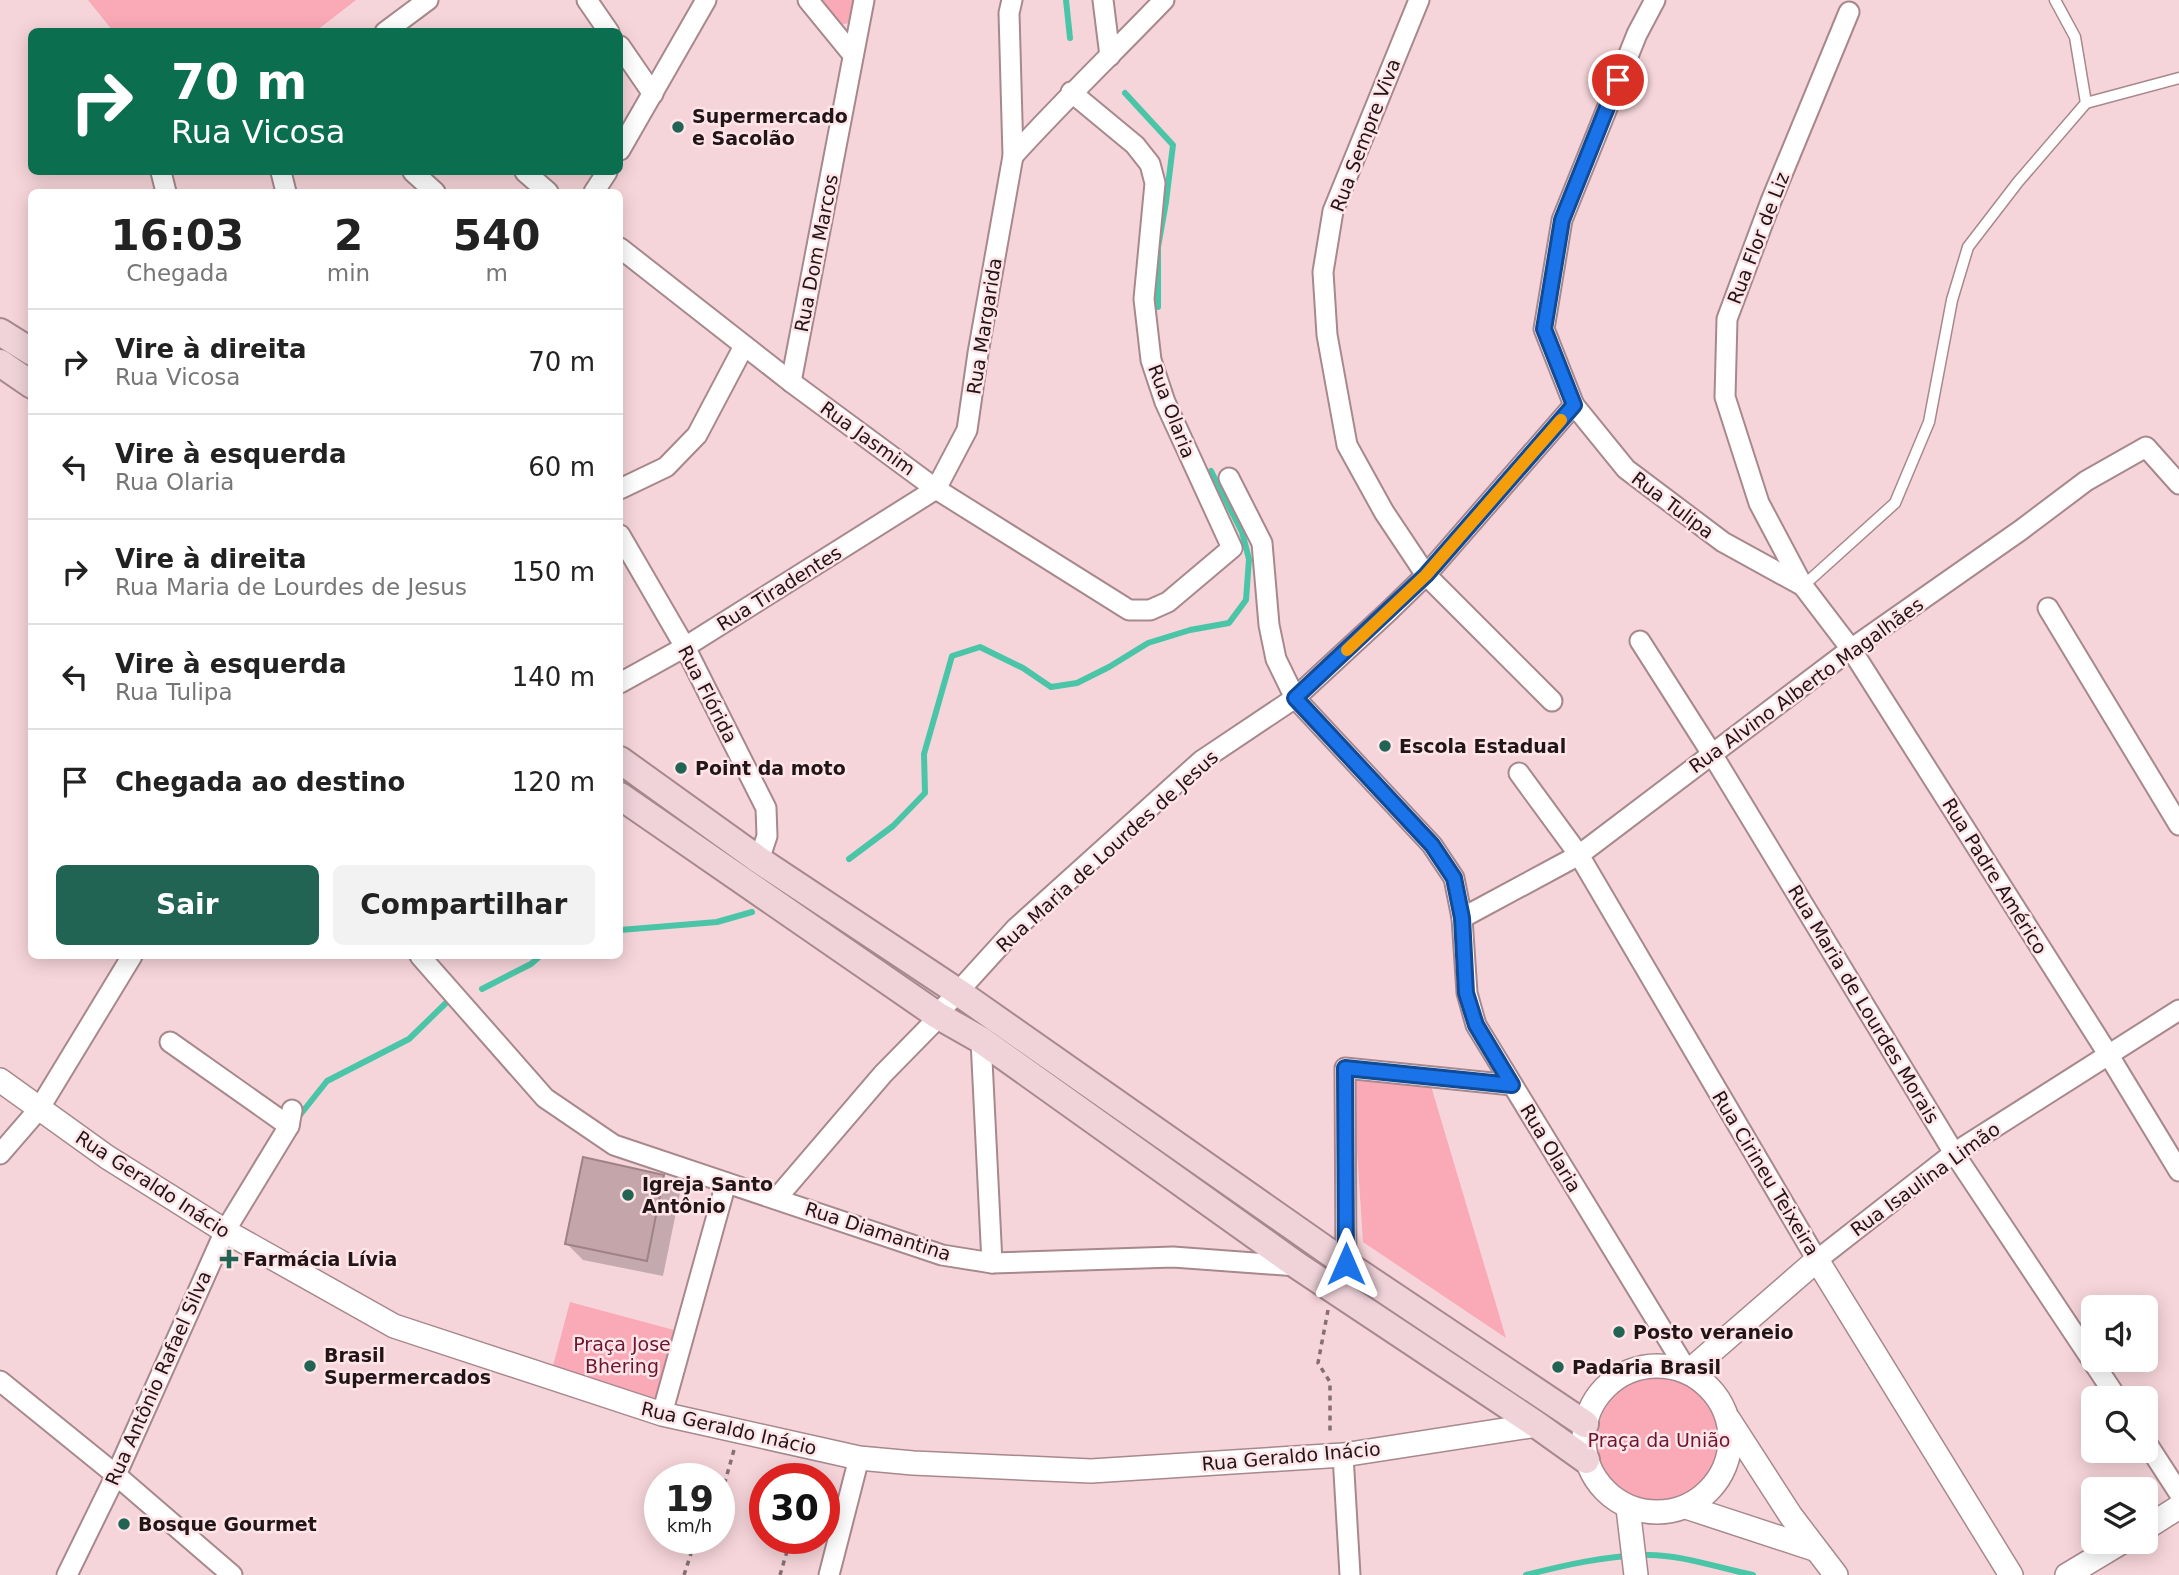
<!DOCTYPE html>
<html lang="pt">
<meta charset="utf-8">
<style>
:root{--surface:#fff;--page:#f2f2f2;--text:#222;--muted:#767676;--line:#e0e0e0;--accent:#226454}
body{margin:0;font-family:"DejaVu Sans",sans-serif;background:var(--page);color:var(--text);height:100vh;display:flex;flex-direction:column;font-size:26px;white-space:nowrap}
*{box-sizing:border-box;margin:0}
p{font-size:23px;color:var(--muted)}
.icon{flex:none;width:38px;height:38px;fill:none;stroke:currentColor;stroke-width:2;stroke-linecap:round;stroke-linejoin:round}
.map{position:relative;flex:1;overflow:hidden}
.drawer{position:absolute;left:28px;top:189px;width:595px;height:770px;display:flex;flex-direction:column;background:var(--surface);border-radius:10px;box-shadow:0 4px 18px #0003}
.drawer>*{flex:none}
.guide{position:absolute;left:28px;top:28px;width:595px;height:147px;border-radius:10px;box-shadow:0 4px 18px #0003;background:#0b6e4f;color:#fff;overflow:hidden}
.controls{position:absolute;left:2081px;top:1295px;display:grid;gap:14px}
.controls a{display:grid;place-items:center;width:77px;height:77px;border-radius:10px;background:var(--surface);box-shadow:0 4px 18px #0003;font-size:35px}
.speed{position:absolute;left:644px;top:1463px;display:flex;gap:14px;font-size:35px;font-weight:700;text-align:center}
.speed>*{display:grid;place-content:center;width:91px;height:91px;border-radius:50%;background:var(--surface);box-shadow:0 4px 18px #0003;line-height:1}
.speed small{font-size:18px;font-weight:400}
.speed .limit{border:10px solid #d22;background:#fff;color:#111}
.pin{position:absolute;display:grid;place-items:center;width:60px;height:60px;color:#fff;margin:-30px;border:4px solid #fff;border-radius:50%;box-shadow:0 2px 7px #0007}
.me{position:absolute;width:77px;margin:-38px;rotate:0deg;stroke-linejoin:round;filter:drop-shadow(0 0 5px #0008)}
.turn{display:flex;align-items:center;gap:24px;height:147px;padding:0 28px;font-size:32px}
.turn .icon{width:91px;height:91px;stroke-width:2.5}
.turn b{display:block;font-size:49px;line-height:60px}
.eta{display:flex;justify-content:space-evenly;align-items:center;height:119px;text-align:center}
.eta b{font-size:42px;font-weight:700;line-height:49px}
.primary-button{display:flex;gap:14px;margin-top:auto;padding:14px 28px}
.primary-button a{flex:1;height:80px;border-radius:10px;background:var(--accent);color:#fff;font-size:28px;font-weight:700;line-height:80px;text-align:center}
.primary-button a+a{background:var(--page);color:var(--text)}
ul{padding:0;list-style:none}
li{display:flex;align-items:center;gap:21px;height:105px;padding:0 28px;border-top:2px solid var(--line)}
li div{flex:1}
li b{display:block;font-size:26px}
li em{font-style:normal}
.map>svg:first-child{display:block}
.green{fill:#faa9b7}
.shadow{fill:#0003}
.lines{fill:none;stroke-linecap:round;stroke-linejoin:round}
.stream{stroke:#4bc5a7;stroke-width:6}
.building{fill:#c4a5a9;stroke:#9f8186;stroke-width:2}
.service-casing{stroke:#a7888d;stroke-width:13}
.minor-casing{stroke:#a7888d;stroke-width:23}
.tertiary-casing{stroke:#a7888d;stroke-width:26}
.secondary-casing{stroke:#a7888d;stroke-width:30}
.path{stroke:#856f73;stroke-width:3.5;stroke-dasharray:5 5;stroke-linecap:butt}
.service{stroke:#fff;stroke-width:10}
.minor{stroke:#fff;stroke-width:19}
.tertiary{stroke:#fff;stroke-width:23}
.secondary{stroke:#efd3d9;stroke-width:26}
.route-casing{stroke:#114b97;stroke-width:18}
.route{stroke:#1a73e8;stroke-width:12}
.slow{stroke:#f59e0b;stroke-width:12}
.poi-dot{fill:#226454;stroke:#ffe4e8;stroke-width:2.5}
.labels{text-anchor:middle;stroke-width:5;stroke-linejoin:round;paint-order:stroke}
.poi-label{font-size:19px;font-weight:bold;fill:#201517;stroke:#ffe4e8;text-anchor:start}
.street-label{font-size:19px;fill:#201517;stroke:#ffe4e8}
.park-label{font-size:19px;fill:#6b1630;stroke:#ffe4e8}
</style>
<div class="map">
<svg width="2179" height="1575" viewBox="0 0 2179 1575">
<rect width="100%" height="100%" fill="#f6d5da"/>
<g class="green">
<path d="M88 0H356L316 31H113Z"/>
<path d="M816 0H858L853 19 849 23 839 25Z"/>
<path d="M1352 1076 1431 1086 1506 1338 1363 1242Z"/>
<path d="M570 1302 674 1330 655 1405 551 1373Z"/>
<circle cx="1659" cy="1441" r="63"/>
</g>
<path class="shadow" d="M664 1176 680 1193 663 1276 583 1260 567 1244Z"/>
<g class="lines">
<g class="stream">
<path d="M1066 0 1070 38"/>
<path d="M1125 93 1173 145 1166 202 1158 247V307"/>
<path d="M849 859 893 826 925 793 924 754 952 656 980 647 1023 668 1051 687 1077 683 1109 667 1148 643 1190 630 1229 623 1246 600 1249 559 1242 532 1211 471"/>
<path d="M620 930 717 922 752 912"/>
<path d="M482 989 531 964 540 956"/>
<path d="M300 1115 327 1081 409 1039 449 1000"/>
<path d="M1526 1575C1565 1565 1605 1556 1645 1555 1679 1554 1719 1568 1753 1575"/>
</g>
</g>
<path class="building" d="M583 1157 664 1175 647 1261 565 1244Z"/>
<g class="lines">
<g class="service-casing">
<g id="service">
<path d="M2055 0 2075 37 2086 103"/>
<path d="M1803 586 1895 503 1929 422 1952 300 1968 247 2018 182 2086 103 2179 78"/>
</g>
</g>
<g class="minor-casing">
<g id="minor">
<path d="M587 0 609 32"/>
<path d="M808 0 853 55"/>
<path d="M1103 0 1110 56"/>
<path d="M1419 0 1333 211 1323 272 1327 335 1347 445 1384 512 1426 575 1552 701"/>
<path d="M1655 0 1637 34 1562 220 1544 329 1574 405 1626 469 1723 542 1803 586"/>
<path d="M1849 12 1771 201 1727 319 1725 397 1759 503 1803 586 1851 649 2108 1054 2179 1171"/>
<path d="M385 32 428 0"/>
<path d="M620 46 653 94"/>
<path d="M620 150 706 0"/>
<path d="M1013 156C1062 102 1114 52 1164 0"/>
<path d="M161 172 166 192"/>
<path d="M281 172 286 192"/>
<path d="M413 172 435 192"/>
<path d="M525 172 548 192"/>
<path d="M594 192 607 172"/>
<path d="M620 248 791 382 936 489 1129 610H1150L1168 602 1232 548 1165 402 1151 360 1144 299 1155 183 1150 164 1135 145 1071 92"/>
<path d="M791 382 864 0"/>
<path d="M1229 478 1262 543 1269 625 1276 659 1295 698 1432 845 1454 878 1462 918 1467 993 1476 1025 1688 1372"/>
<path d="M620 489 666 467 697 435 744 346"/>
<path d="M620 535 685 647 766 808 767 836 759 860"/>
<path d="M2048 608 2179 825"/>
<path d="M1640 641 1712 754 1954 1153 2117 1398"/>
<path d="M620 683 685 647 936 489 967 430 978 353 1013 156 1009 13 1012 0"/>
<path d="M1519 773 1579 855 1817 1260 1954 1153 2179 1010"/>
<path d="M1462 918 1579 855 1851 649 2021 530 2086 481 2146 447 2179 484"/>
<path d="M420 956 545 1098 614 1145 942 1255 992 1263 1173 1257 1297 1266"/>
<path d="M981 1040 992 1263"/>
<path d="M170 1042 289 1126"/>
<path d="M0 1154 39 1109 132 956"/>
<path d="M776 1199 883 1074 935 1021 937 1015 1016 928 1201 761 1295 698 1389 611 1426 575 1574 405"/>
<path d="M1346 1264 1345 1068 1512 1085"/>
<path d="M0 1381 116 1475 232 1575"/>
<path d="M662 1414 726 1183"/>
<path d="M2146 1442 2179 1493"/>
<path d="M1343 1455 1350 1575"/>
<path d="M67 1575 116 1475 225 1231 289 1126 292 1110"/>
<path d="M829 1575 859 1458"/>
</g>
</g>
<g class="tertiary-casing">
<g id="tertiary">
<path d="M0 1080 107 1157 225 1231 394 1326 662 1414 859 1458 913 1463 1091 1471 1343 1455 1537 1425"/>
<circle cx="1657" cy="1439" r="73"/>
<path d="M1688 1372 1817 1260 2011 1575"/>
<path d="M1729 1420 1791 1516 1836 1575"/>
<path d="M1686 1507 1814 1549"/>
<path d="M1628 1508 1636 1575"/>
<path d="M2146 1528 2179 1507"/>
<path d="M2067 1575 2122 1542"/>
</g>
</g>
<g class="secondary-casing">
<g id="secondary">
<path d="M0 332 32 352"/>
<path d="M0 363 32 385"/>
<path d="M620 760 759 860 958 992 1346 1264 1585 1424"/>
<path d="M620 796 937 1015 981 1040 1298 1266 1537 1425 1586 1460"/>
</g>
</g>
<g class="path">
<path d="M1328 1310 1318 1363 1330 1382V1435"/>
<path d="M810 1479 813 1468"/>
<path d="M719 1503 734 1450"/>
<path d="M684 1575 696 1538"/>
<path d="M780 1575 791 1538"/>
</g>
<use href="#service" class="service"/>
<use href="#minor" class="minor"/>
<use href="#tertiary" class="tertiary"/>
<use href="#secondary" class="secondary"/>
</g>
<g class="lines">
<g class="route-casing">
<path id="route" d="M1346 1264 1345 1068 1512 1085 1476 1025 1466 993 1462 918 1454 878 1432 845 1295 698 1426 575 1574 405 1544 329 1562 220 1618 80"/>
</g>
<use href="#route" class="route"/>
<path class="slow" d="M1347 650 1426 575 1561 420"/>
</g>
<g class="poi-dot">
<circle cx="678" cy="127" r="7"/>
<circle cx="1385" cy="746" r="7"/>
<circle cx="681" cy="768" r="7"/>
<circle cx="628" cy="1195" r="7"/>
<path d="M225.5 1248.5h7v7h7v7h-7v7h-7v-7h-7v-7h7z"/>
<circle cx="1619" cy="1332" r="7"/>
<circle cx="310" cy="1366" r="7"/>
<circle cx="1558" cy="1367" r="7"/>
<circle cx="124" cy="1524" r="7"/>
</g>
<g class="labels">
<g class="poi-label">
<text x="692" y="123">Supermercado<tspan x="692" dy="22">e Sacolão</tspan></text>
<text x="1399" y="753">Escola Estadual</text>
<text x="695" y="775">Point da moto</text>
<text x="642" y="1191">Igreja Santo<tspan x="642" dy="22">Antônio</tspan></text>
<text x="243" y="1266">Farmácia Lívia</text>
<text x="1633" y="1339">Posto veraneio</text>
<text x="324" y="1362">Brasil<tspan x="324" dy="22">Supermercados</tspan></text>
<text x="1572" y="1374">Padaria Brasil</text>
<text x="138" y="1531">Bosque Gourmet</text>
</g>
<g class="street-label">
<text transform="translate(1365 135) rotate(-69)" y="7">Rua Sempre Viva</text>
<text transform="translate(1758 238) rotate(-69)" y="7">Rua Flor de Liz</text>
<text transform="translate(816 253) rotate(-79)" y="7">Rua Dom Marcos</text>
<text transform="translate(984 326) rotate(-81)" y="7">Rua Margarida</text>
<text transform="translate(1172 411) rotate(69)" y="7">Rua Olaria</text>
<text transform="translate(868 438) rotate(36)" y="7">Rua Jasmim</text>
<text transform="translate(1673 505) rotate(37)" y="7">Rua Tulipa</text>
<text transform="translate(779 588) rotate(-32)" y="7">Rua Tiradentes</text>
<text transform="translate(1806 685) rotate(-36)" y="7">Rua Alvino Alberto Magalhães</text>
<text transform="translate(708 694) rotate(63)" y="7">Rua Flórida</text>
<text transform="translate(1107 851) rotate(-42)" y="7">Rua Maria de Lourdes de Jesus</text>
<text transform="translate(1995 876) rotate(58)" y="7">Rua Padre Américo</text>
<text transform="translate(1864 1004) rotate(59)" y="7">Rua Maria de Lourdes Morais</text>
<text transform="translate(1551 1148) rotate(59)" y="7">Rua Olaria</text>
<text transform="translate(1766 1173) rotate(59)" y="7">Rua Cirineu Teixeira</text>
<text transform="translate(1925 1179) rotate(-36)" y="7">Rua Isaulina Limão</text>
<text transform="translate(153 1184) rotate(33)" y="7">Rua Geraldo Inácio</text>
<text transform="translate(878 1231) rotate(18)" y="7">Rua Diamantina</text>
<text transform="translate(158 1378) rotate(-66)" y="7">Rua Antônio Rafael Silva</text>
<text transform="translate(729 1428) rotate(13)" y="7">Rua Geraldo Inácio</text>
<text transform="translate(1291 1456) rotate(-5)" y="7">Rua Geraldo Inácio</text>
</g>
<g class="park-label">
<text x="622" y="1351">Praça Jose<tspan x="622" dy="22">Bhering</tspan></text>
<text x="1659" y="1447">Praça da União</text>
</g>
</g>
</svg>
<div class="controls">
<a><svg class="icon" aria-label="sound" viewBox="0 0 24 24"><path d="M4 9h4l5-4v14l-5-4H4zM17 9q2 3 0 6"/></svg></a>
<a><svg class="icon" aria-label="search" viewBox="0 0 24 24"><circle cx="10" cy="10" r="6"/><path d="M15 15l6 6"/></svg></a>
<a><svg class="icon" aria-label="layers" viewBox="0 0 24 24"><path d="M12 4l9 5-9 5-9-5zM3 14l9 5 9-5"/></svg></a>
</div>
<div class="speed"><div>19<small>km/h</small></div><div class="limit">30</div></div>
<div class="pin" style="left:1618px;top:80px;background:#d93025"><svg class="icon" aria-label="arrive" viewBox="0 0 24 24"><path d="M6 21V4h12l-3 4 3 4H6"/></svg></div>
<svg class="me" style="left:1346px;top:1264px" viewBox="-20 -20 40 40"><path d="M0-17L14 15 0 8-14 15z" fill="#1a73e8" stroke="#fff" stroke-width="4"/></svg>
<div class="guide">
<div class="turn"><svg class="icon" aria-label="right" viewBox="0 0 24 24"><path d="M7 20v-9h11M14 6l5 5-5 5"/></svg><div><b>70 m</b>Rua Vicosa</div></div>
</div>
<section class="drawer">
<div class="eta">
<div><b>16:03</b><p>Chegada</p></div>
<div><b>2</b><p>min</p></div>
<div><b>540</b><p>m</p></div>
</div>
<ul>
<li><svg class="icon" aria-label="right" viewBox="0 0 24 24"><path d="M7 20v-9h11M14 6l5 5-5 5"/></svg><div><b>Vire à direita</b><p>Rua Vicosa</p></div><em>70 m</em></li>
<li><svg class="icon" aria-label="left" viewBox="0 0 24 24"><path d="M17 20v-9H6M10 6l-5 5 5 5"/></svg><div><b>Vire à esquerda</b><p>Rua Olaria</p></div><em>60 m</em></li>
<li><svg class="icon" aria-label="right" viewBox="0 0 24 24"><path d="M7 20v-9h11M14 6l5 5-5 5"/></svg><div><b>Vire à direita</b><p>Rua Maria de Lourdes de Jesus</p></div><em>150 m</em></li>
<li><svg class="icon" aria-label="left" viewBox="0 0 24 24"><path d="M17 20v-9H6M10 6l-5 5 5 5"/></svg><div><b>Vire à esquerda</b><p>Rua Tulipa</p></div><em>140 m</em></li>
<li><svg class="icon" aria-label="arrive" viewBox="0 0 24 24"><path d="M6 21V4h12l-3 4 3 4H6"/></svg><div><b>Chegada ao destino</b></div><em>120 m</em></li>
</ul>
<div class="primary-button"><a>Sair</a><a>Compartilhar</a></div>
</section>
</div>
